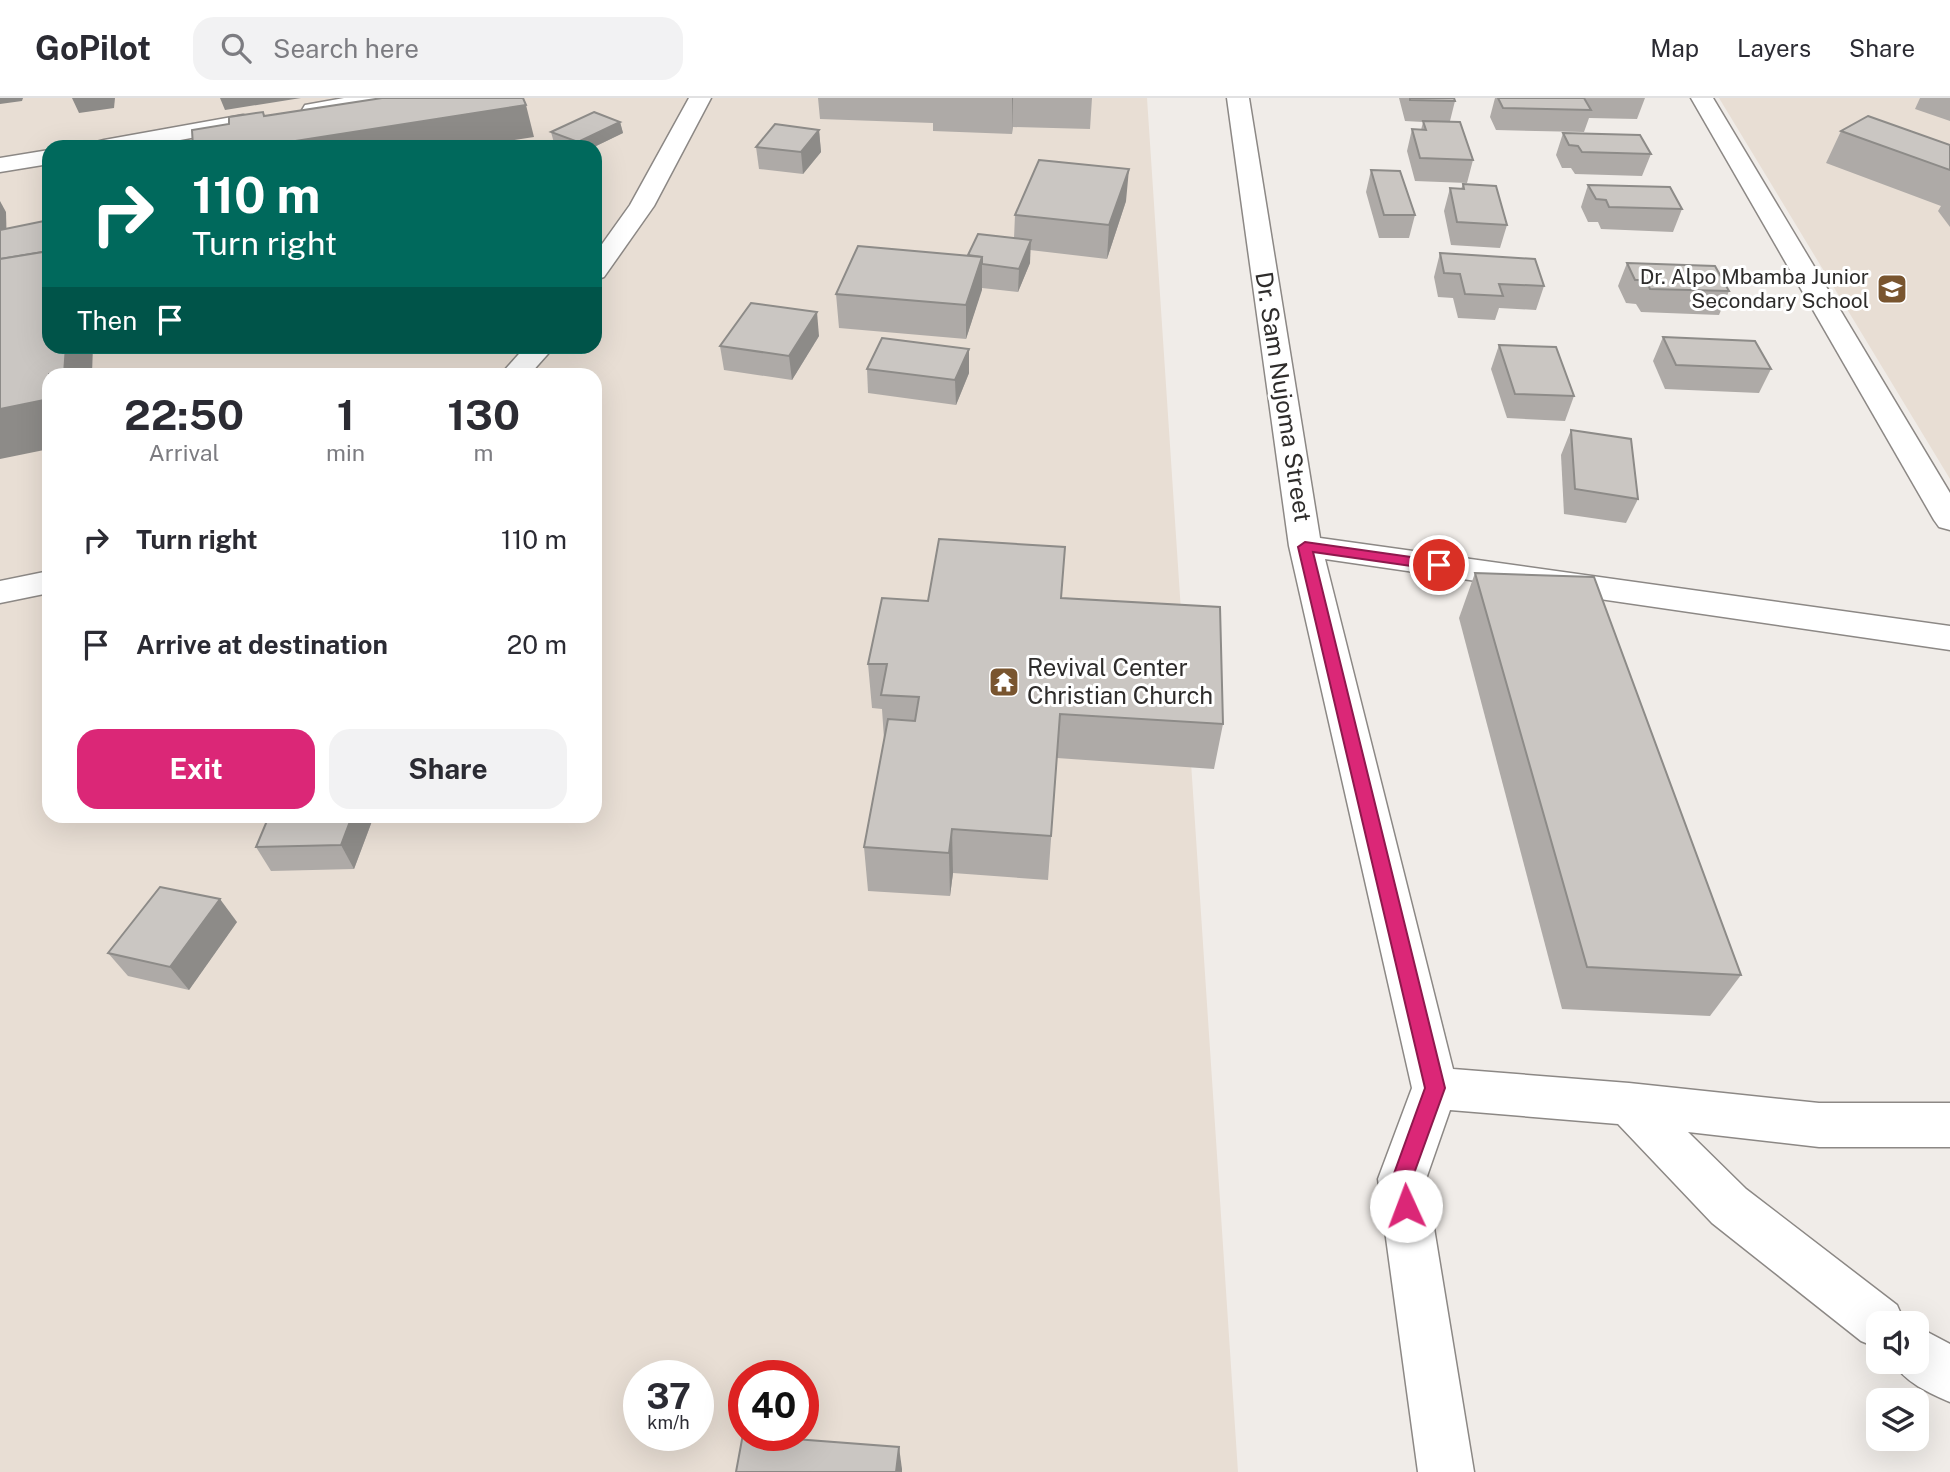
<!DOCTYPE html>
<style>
:root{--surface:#fff;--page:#f2f2f3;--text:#2b2b33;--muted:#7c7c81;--line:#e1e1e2;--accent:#db2777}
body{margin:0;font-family:"Public Sans",sans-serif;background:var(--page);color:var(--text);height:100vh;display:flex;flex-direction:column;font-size:26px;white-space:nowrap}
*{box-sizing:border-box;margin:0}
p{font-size:23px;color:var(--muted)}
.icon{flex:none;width:38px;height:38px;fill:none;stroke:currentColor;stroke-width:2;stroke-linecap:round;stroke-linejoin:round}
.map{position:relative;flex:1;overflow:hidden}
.drawer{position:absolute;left:42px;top:270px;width:560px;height:455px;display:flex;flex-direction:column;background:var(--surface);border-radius:21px;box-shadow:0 7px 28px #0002}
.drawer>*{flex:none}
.guide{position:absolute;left:42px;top:42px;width:560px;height:214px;border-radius:21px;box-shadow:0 7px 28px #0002;background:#00695c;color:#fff;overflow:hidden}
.tools{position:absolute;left:1866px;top:1213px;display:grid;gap:14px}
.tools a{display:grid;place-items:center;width:63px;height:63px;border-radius:14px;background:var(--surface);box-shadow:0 7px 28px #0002;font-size:35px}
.speed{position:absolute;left:623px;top:1262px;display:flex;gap:14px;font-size:35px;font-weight:700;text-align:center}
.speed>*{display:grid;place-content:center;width:91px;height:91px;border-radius:50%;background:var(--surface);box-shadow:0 7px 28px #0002;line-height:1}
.speed small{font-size:18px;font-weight:400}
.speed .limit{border:10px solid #d22;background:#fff;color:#111}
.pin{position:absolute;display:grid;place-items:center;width:60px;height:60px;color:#fff;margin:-30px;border:4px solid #fff;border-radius:50%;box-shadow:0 2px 7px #0007}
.me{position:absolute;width:77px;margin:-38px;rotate:358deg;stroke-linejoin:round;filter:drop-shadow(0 0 5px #0008)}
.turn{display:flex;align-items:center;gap:24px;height:147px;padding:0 35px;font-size:32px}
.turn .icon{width:91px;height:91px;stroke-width:2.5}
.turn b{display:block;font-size:49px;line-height:60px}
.then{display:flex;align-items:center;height:66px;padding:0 35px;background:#0003;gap:14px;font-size:26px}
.eta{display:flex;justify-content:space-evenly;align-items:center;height:119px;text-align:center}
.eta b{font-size:42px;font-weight:700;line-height:49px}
.button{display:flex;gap:14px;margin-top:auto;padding:14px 35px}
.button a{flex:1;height:80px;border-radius:21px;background:var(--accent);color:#fff;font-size:28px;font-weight:700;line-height:80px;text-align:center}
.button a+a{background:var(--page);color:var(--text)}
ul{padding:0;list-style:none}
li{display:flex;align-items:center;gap:21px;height:105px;padding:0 35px}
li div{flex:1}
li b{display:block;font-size:26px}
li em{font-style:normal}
header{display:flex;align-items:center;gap:42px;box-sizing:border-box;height:98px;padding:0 35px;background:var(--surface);border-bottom:2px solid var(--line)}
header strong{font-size:33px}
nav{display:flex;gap:38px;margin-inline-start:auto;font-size:24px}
.search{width:490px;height:63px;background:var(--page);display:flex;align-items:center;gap:18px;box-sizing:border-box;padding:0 24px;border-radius:21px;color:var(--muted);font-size:26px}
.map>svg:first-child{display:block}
.built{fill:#e8ded4;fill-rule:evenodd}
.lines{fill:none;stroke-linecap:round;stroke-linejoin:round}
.minor-casing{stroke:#8c8885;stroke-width:3}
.minor{fill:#fff;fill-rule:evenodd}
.wall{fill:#aeaaa7}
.shaded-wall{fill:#8d8b88}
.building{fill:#cac6c2;stroke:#8d8b88;stroke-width:2}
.route{fill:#db2777;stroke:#8e194d;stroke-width:2}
.labels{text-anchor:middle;stroke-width:6;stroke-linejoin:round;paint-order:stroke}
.far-poi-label{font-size:21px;fill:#2e2c2b;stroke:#fff;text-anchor:end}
.street-label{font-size:24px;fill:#2e2c2b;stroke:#fff}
.poi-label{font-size:24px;fill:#2e2c2b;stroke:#fff;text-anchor:start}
</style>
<header>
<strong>GoPilot</strong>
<div class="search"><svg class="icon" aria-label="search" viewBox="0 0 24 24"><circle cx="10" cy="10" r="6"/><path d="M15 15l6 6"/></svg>Search here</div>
<nav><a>Map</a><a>Layers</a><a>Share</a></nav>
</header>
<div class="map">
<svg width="1950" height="1374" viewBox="0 0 1950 1374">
<rect width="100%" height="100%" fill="#f0ece8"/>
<g class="built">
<path d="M0 0H1147L1238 1374H0ZM49 49H595V248H49ZM49 276H595V718H49ZM639 1278H698V1337H639ZM744 1278H803V1337H744Z"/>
<path d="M1719 0H1950V381Z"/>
</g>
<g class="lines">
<g class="minor-casing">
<g id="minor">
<path d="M344 0H391L388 5 380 6 313 19 305 17 302 12 305 7Z"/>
<path d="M689 0H711L654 108 604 179 595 182V156L630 107Z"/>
<path d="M1227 0H1249L1320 440 1950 528V552L1325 461 1453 971 1629 985 1819 1005H1950V1049H1819L1688 1034 1746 1091 1897 1207 1905 1225H1878V1250L1861 1243 1712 1125 1618 1026 1450 1012 1426 1081 1474 1374H1418L1378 1081 1412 990 1289 448Z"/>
<path d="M1691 0H1713L1950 395V432L1939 429 1934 422Z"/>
<path d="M243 17 251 19 254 24 251 29 142 49H93L96 44 104 42Z"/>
<path d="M49 52V66L0 74V60Z"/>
<path d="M526 248H555L530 276H501Z"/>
<path d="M49 473V495L0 505V483Z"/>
<path d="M1916 1228 1950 1246V1304C1931 1296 1902 1283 1894 1264H1916Z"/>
</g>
</g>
<use href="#minor" class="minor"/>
</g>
<g class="wall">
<path d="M818 0H1092L1090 31 1013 29 1012 36 933 33V25L820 21Z"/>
<path d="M1399 0H1454L1455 3 1450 23 1473 62 1467 85 1415 83 1407 53 1412 31 1421 32 1423 24 1405 23Z"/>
<path d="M1495 0H1645L1637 21 1589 20 1584 34 1496 32 1490 19Z"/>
<path d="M1920 0H1950V23L1915 11Z"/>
<path d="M620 24 623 35 594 49H564L554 45 551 34Z"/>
<path d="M819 32 821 54 803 76 759 71 756 49Z"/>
<path d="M1841 33 1950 47V129L1938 113 1941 108 1826 65Z"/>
<path d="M1563 35 1651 56 1642 78 1575 76 1571 70H1562L1556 57Z"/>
<path d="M1371 72 1415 117 1409 140H1379L1366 94Z"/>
<path d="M1463 86 1507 127 1500 150 1451 147 1444 113 1450 90 1461 91Z"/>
<path d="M1588 87 1682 111 1673 134 1601 131 1598 124H1588L1581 109Z"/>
<path d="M1126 103 1107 161 1030 152V165L1018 194 982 190 966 241 839 230 836 196 968 157 1014 140 1015 117Z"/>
<path d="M1440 155 1544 188 1536 212 1499 210 1495 222 1458 220 1453 200 1438 199 1434 179Z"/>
<path d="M1627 165 1729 193 1719 217 1641 214 1636 206 1626 205 1618 188Z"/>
<path d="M819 238 792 282 724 272 720 248Z"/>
<path d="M1663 239 1771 271 1759 295 1665 291 1653 263Z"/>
<path d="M1499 247 1574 298 1565 323 1507 320 1491 271Z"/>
<path d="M867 271 969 275 956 307 868 295Z"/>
<path d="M1571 332 1638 401 1626 425 1564 416 1561 357Z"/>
<path d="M1475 475 1741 877 1710 918 1562 911 1459 520Z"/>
<path d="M1061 500 1223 626 1214 671 1057 660 1048 782 953 775 950 798 868 793 864 749 884 641 882 611 872 610 868 566 928 503Z"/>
<path d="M372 723 354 771 271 773 256 749Z"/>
<path d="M237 824 189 892 128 878 108 855Z"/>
</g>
<g class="shaded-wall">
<path d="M0 0H23L22 3 0 6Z"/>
<path d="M72 0H115L114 10 79 15Z"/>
<path d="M220 0H301L225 12Z"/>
<path d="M1012 0H1013L1012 36Z"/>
<path d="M526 7 534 39 469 49H257L264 18 263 14 275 46Z"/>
<path d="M620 24 623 35 594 49H579L578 44Z"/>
<path d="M819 32 821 54 803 76 801 54Z"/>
<path d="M1129 71 1126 103 1107 161 1109 127Z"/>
<path d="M0 103 6 114 7 153 0 154Z"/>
<path d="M1031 142 1030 165 1018 194 1019 171Z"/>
<path d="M982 159V192L966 241V207Z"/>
<path d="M817 214 819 238 792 282 789 258Z"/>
<path d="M66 248H93L92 276H64Z"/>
<path d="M969 251V275L956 307 955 282Z"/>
<path d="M49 301V351L0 361V311Z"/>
<path d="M352 718H369L372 723 354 771 341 747Z"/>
<path d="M952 731 953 775 950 798 949 755Z"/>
<path d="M220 801 237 824 189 892 170 869Z"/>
<path d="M899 1349 902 1371V1374H896Z"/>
</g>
<g class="building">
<path d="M382 0H523L526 7 257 49H193L192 32 229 26V19L263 14 264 18Z"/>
<path d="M1410 0H1454L1455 3 1410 2Z"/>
<path d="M1498 0H1584L1591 12 1503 10Z"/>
<path d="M594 14 620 24 578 44 551 34Z"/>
<path d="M1868 18 1950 47V72L1841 33Z"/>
<path d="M1423 23 1460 24 1473 62 1420 60 1412 31 1426 32Z"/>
<path d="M775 26 819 32 801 54 756 49Z"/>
<path d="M1563 35 1640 37 1651 56 1582 54 1578 48 1569 47Z"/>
<path d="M1039 62 1129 71 1109 127 1015 117Z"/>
<path d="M1371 72 1400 73 1415 117H1384Z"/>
<path d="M1463 86 1496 88 1507 127 1457 124 1450 90 1464 91Z"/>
<path d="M1588 87 1670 89 1682 111 1609 109 1606 102 1596 101Z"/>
<path d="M49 122V153L0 161V132Z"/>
<path d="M978 136 1031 142 1019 171 982 166V159L968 157Z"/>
<path d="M858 148 982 159 966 207 836 196Z"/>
<path d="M49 153V248H66L64 276H49V301L0 311V161Z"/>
<path d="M1440 155 1535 161 1544 188 1499 186 1503 198 1465 196 1460 176 1444 175Z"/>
<path d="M1627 165 1715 168 1729 193 1650 191 1646 182H1635Z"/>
<path d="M751 205 817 214 789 258 720 248Z"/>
<path d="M1663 239 1755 243 1771 271 1676 267Z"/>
<path d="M882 240 969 251 955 282 867 271Z"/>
<path d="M1499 247 1556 249 1574 298 1515 296Z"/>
<path d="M1571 332 1631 341 1638 401 1575 391Z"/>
<path d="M939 441 1065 449 1061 500 1220 509 1223 626 1060 616 1051 738 952 731 949 755 864 749 888 621 915 623 919 599 881 597 887 566H868L882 500 928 503Z"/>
<path d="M1475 475 1594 479 1741 877 1587 869Z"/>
<path d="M269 718H352L341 747 256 749Z"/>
<path d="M160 789 220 801 170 869 108 855Z"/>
<path d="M743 1336 744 1337 899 1349 896 1374H736Z"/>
</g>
<path class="route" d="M1305 444 1439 463 1446 467 1439 472 1313 454 1445 990 1412 1081 1416 1108 1413 1115 1406 1118 1399 1115 1392 1081 1425 990 1298 449Z"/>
<defs>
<g id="school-square" transform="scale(1.575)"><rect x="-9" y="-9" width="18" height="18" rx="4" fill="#79552f" stroke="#fff"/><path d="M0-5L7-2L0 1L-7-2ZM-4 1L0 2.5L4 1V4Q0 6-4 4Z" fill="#fff"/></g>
<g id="temple-square" transform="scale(1.575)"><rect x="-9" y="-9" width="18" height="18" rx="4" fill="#79552f" stroke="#fff"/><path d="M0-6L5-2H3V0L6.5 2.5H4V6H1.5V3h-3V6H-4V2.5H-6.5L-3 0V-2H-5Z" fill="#fff"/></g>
</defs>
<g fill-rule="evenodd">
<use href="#school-square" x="1892" y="191"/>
<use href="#temple-square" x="1004" y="584"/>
</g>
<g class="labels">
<g class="far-poi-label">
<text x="1869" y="186">Dr. Alpo Mbamba Junior<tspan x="1869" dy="24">Secondary School</tspan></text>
</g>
<g class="street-label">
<text transform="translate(1283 299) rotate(81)" y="8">Dr. Sam Nujoma Street</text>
</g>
<g class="poi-label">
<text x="1027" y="578">Revival Center<tspan x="1027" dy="28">Christian Church</tspan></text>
</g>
</g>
</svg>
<div class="tools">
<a><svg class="icon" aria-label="sound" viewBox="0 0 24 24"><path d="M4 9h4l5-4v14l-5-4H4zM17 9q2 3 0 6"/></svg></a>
<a><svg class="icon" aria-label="layers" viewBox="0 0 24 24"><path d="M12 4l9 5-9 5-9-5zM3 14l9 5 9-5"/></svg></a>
</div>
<div class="speed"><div>37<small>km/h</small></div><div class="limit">40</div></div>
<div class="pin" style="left:1439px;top:467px;background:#d93025"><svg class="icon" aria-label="arrive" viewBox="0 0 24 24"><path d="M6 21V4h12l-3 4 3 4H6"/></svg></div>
<svg class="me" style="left:1406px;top:1108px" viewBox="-20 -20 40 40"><circle r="19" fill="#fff"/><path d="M0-13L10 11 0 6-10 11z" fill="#db2777"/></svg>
<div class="guide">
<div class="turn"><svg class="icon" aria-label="right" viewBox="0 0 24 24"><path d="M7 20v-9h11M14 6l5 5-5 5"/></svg><div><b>110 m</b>Turn right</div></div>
<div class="then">Then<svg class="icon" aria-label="arrive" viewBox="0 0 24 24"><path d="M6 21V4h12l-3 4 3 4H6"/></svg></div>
</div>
<section class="drawer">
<div class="eta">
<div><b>22:50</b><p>Arrival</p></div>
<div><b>1</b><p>min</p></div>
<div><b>130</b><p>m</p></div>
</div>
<ul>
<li><svg class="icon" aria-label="right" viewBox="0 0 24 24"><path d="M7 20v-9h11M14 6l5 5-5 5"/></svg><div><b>Turn right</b></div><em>110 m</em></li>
<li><svg class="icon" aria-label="arrive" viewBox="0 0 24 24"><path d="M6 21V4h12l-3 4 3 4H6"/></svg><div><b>Arrive at destination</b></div><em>20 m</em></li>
</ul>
<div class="button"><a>Exit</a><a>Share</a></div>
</section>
</div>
